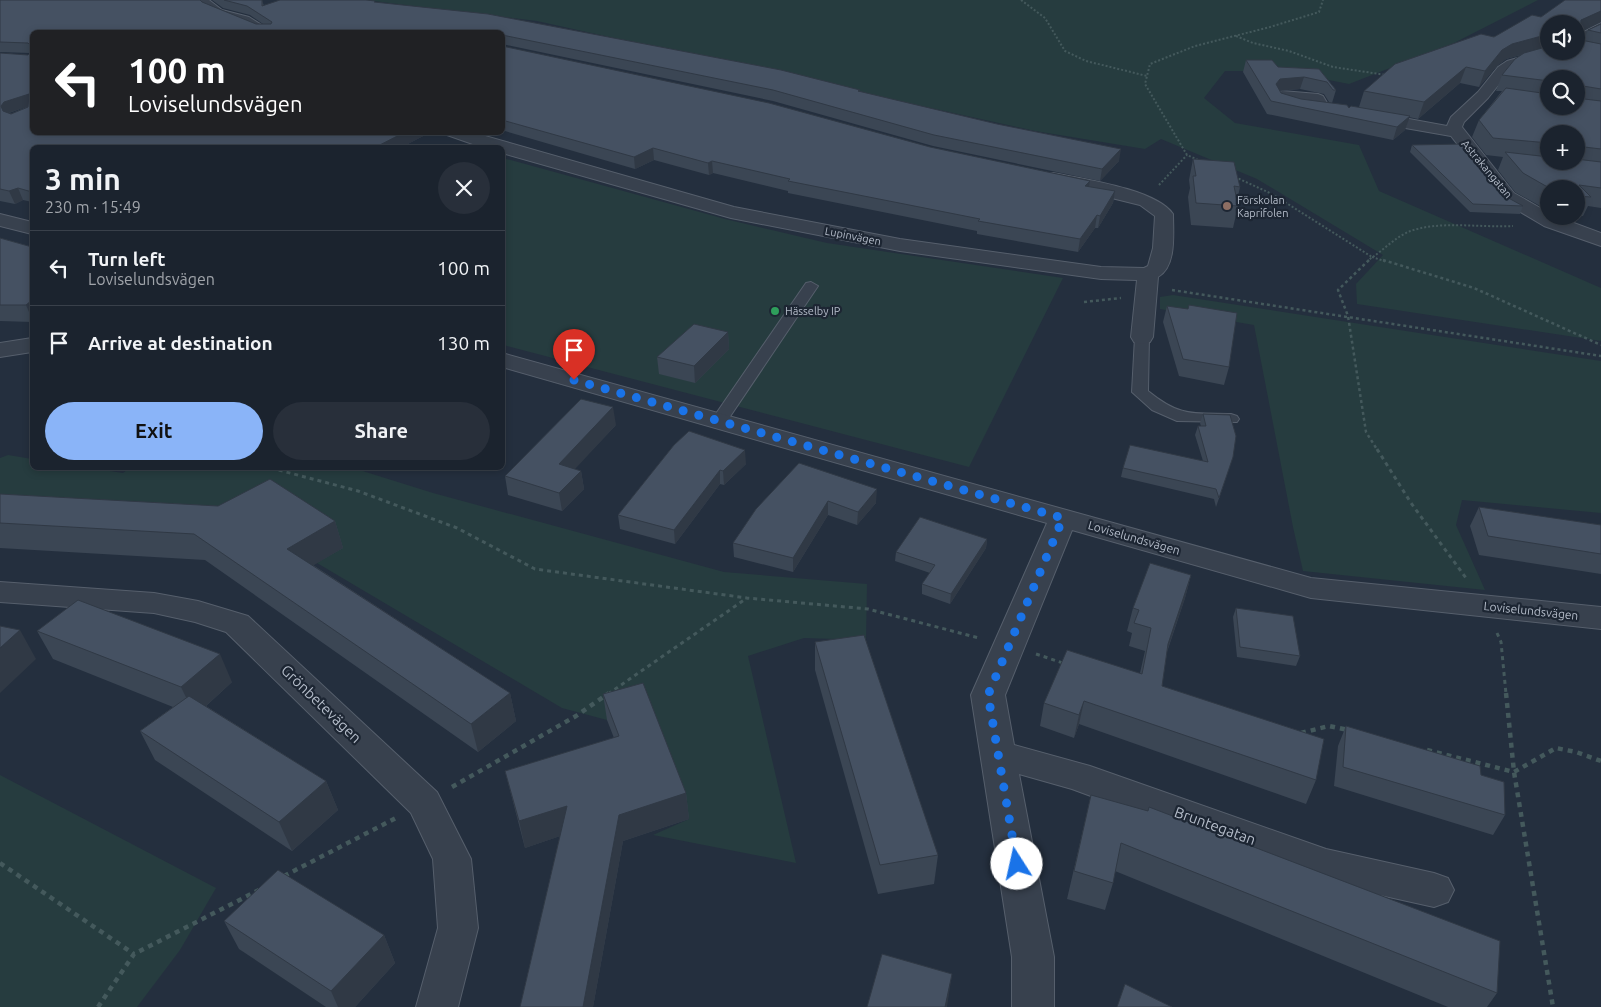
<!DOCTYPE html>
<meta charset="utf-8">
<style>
:root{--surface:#1b232e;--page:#282f3a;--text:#f1f3f6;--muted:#a0a4aa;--line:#39404a;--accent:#8ab4f8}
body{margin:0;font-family:Ubuntu,sans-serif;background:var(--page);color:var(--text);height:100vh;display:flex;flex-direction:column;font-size:19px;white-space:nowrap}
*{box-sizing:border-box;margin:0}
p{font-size:16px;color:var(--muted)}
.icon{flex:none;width:28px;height:28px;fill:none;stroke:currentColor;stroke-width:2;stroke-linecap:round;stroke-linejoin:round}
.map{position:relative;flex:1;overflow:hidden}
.drawer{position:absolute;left:30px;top:145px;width:475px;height:325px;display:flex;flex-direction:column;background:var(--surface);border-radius:8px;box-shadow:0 2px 8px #0003,0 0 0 1px var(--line)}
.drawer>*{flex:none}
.hud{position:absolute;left:30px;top:30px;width:475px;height:105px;border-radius:8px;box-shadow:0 2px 8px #0003,0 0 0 1px var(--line);background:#202124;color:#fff;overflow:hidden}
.controls{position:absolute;left:1540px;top:15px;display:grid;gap:10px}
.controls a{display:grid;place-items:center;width:45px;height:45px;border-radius:50%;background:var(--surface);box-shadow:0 2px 8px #0003,0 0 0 1px var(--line);font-size:25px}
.pin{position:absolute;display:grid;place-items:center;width:42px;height:42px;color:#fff;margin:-51px -21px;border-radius:50% 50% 50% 0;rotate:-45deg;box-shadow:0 0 5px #0007}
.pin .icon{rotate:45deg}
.me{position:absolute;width:55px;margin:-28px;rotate:350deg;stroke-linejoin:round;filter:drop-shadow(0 0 4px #0008)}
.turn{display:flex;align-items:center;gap:18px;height:105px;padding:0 15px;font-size:22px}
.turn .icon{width:65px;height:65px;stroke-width:2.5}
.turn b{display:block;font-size:35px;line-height:42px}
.round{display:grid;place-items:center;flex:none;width:52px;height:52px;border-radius:26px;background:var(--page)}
.head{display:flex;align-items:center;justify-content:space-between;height:85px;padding:0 15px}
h1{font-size:30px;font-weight:600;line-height:38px}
.primary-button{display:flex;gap:10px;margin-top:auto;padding:10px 15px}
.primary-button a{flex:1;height:58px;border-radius:30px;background:var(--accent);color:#111;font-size:20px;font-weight:600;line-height:58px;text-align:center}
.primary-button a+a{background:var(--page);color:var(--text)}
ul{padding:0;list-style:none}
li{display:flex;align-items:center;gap:15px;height:75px;padding:0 15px;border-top:1px solid var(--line)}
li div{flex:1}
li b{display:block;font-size:19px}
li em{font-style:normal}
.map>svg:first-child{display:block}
.green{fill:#263c3f}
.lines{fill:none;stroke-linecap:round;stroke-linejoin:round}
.service-casing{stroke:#565f6c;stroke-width:2}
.minor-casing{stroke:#565f6c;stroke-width:2}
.path-far3{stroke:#44595c;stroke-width:2;stroke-dasharray:2 2;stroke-linecap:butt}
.path-far2{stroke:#44595c;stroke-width:2.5;stroke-dasharray:3 3;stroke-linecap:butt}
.path-far1{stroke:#44595c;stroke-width:3;stroke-dasharray:4 4;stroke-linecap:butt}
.path{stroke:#44595c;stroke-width:4.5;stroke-dasharray:5 5;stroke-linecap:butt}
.service{fill:#38414e;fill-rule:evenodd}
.minor{fill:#38414e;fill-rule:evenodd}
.wall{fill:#3b4654;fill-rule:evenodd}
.shaded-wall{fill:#303945}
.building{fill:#455162;stroke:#303945;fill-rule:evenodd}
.route{stroke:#1a73e8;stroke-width:9;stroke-dasharray:0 16.2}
.education-dot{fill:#8d6e63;stroke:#1d2633;stroke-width:2}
.leisure-dot{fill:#2e9e5b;stroke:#1d2633;stroke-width:2}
.labels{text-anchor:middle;stroke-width:4.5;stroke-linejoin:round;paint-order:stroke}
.far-street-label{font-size:11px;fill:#b4bcc9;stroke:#1d2633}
.far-poi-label{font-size:11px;fill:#b4bcc9;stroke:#1d2633;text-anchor:start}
.street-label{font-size:12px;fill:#b4bcc9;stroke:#1d2633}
.near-street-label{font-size:15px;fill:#b4bcc9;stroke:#1d2633}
</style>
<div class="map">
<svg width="1601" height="1007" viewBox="0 0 1601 1007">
<rect width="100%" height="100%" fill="#242f3e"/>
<g class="green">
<path d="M365 0H1538L1454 43 1349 84 1283 71H1225L1204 98 1235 123 1359 145 1379 191 1601 288V341L1357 304 1356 284 1383 255 1257 179 1161 139 1145 149 1035 131 537 21Z"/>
<path d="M503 158 725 219 827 243 1063 278 969 467 503 345Z"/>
<path d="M1173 295 1601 361V513L1462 500 1456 525 1485 590 1303 571 1293 527 1254 325 1160 309V297Z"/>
<path d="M8 455 32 459V468H90L123 473 130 468H353L433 493 724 572 867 584 866 640 804 638 748 656 796 863 653 835 689 819 607 720 562 708 317 563 254 509 0 495V458Z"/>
<path d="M0 775 216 888 180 950 137 1007H0Z"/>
</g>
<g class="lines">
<g class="service-casing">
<g id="service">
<path d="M811 282 818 286 727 421 725 424H713L711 421 806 283Z"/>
<path d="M1142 333 1147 334 1149 337 1148 391C1180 417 1192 413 1231 414L1237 416 1239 419 1237 422 1177 421 1152 410 1132 392 1135 337 1137 334Z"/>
</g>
</g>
<g class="minor-casing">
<g id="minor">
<path d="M196 0H209L222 10 249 17 273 32C257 34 254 29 240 23 222 15 210 18 196 0Z"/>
<path d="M1601 23V33L1576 46V36Z"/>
<path d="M1549 49V51H1564L1562 54 1517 67 1508 73 1488 98 1464 122 1462 127 1514 193 1549 213V216H1555L1601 233V246L1544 226 1502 201 1451 136 1371 122 1365 120 1363 117 1365 114 1371 112 1447 126 1451 117 1478 92 1498 67 1507 61Z"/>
<path d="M1282 91 1318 94 1323 96 1330 108 1327 111H1317L1314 106 1311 109C1299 112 1277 112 1274 96L1277 93Z"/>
<path d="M445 132H471L734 207 900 239 1101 267 1144 268 1148 266 1153 248 1155 216 1140 205 1047 182 1044 178 1047 174 1053 173C1083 179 1156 189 1173 214 1173 233 1177 266 1158 277L1153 337 1150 342 1142 344 1134 342 1131 337 1137 280 1101 279 900 251 731 218 502 153V148H484L447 135Z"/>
<path d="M0 214 32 222V234L0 226Z"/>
<path d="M32 338V352L0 357V343Z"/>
<path d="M502 353 1311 578 1601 607V629L1311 598 1072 530 1005 695 1014 745 1090 766 1326 849 1434 873 1448 878 1454 890 1448 902 1434 907 1326 883 1072 789 1019 774 1054 957V1007H1012V957L971 695 1047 523 502 367Z"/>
<path d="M0 582 154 593 198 601 248 616 437 792 471 859 478 928 458 1007H416L438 928 433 859 411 813 226 632 195 622 154 613 0 602Z"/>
</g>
</g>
<g class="path-far3">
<path d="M1021 0 1045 18 1065 51 1086 61 1147 76"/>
<path d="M1236 36 1253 43 1289 51 1333 67 1386 75"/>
<path d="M1198 160 1187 155 1145 84 1150 64 1195 46 1270 27 1319 12 1323 0"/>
<path d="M1235 177 1272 194 1372 257 1367 262"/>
<path d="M1159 185 1187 155"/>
<path d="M1372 257 1387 262"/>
<path d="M1373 257C1384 249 1395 238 1408 232 1437 220 1481 228 1513 226"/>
</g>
<g class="path-far2">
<path d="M1369 260 1338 290 1348 316 1366 432 1378 451"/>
<path d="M1383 260 1474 288 1601 345"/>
<path d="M1172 290 1601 356"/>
<path d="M1084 302 1121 298"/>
</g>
<g class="path-far1">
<path d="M1377 449 1411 503 1466 578"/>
<path d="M271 468 358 491 457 528 535 569 747 598 868 609 979 638"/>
<path d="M1497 633 1501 642 1506 694"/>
<path d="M1036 654 1066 664"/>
<path d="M608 694 747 598"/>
</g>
<g class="path">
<path d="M1506 693 1514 772 1553 1007"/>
<path d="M1301 733 1329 726 1348 730"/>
<path d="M1427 750 1514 772 1556 748 1576 752 1601 761"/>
<path d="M452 787 576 716 609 693"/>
<path d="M0 863 134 954"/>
<path d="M284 876 396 818"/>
<path d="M98 1007 134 954 259 890"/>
</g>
<use href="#service" class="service"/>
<use href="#minor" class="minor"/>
</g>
<g class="wall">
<path d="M0 0 202 2 256 24H263L250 15 223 8 212 0H262L264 6 375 1V2L860 92 1119 161 1100 181 933 146 773 101 502 44V32L32 132H431L400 148H32V202L23 200 15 204 0 201V53L28 55 30 53 0 52ZM28 106 11 114 9 113Z"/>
<path d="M1541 17 1601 22 1580 32 1578 39 1584 40 1588 30 1601 24V208L1588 206 1583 216H1576V189H1549V211L1515 192 1498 170 1503 157 1486 155 1472 137 1479 120 1502 91H1496L1502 75 1521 55 1506 59 1497 66 1479 87 1460 83 1418 119 1409 117 1405 130 1393 140 1267 114 1243 72 1246 60 1278 67 1319 69 1336 90 1332 103 1329 102 1324 94 1300 89 1280 91 1281 93 1301 99 1349 108 1359 107 1364 91ZM1549 24H1576V51H1549ZM1549 79H1576V106H1549ZM1549 134H1576V161H1549Z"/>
<path d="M502 46 930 147 1090 181 1089 187 1115 191 1113 203 1098 228H1095L1078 252 977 234V231L788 193V191L713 173 709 175 654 160 635 169 505 131 502 132Z"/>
<path d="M1412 145 1523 206 1520 214 1470 212 1410 152Z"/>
<path d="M1193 159 1240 187 1237 201 1238 206 1233 228 1191 225 1188 197 1190 188 1189 180Z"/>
<path d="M0 238 32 247V322L0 321Z"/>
<path d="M1167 306 1229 367 1224 385 1179 376 1163 322Z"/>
<path d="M728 332 729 349 695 383 659 374 657 357Z"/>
<path d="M1203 414 1230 466 1216 507 1214 499 1121 477 1123 468 1203 461 1195 435 1198 426H1201L1200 423Z"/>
<path d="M616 425 574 469 581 471 584 489 562 511 508 495 505 476Z"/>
<path d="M674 445 746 464 724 485 720 484 675 544 620 529 618 515Z"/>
<path d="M799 463 876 503 857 525 828 515 793 572 734 557 733 543Z"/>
<path d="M0 494 335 521 343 548 313 565 510 693 516 721 478 752 205 560 0 548Z"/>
<path d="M1479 507 1601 525V574L1479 555 1470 526Z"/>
<path d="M987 539 986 548 950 604 922 594V584L930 573 895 561 896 552Z"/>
<path d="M1191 575 1185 598 1167 652 1162 686 1316 780 1306 804 1079 724 1074 738 1040 726 1044 703 1140 673 1145 651 1129 646 1132 633 1127 631 1133 608Z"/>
<path d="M1236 608 1300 656 1296 666 1237 657 1233 617Z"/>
<path d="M37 631 232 682 206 706 326 781 338 810 292 851 155 760 140 731 173 707 53 659Z"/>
<path d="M815 642 938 855 934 884 878 894 815 670Z"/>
<path d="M603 694 686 793 689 819 623 841 593 1007H520L560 836 525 848 505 771 614 738 607 720Z"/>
<path d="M1346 726 1505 815 1493 835 1334 786 1338 746Z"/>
<path d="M1091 795 1497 993 1487 1007H1448L1115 871 1113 883 1105 910 1067 899Z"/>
<path d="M224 921 384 935 395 963 355 1007H326L239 949Z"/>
</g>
<g class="shaded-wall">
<path d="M1601 11V22L1576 34 1581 20Z"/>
<path d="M1549 34 1548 47 1506 59 1497 66 1479 87 1485 71 1502 50 1512 44Z"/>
<path d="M1576 34H1580L1576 44Z"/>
<path d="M1466 67 1460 83 1418 119 1424 102Z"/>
<path d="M1304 77 1300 89 1277 91 1276 84 1280 79Z"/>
<path d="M1583 86 1576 102V99L1581 88Z"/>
<path d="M29 94 32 105 8 113 5 117 1 106 4 102Z"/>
<path d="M1410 116 1405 130 1393 140 1397 127Z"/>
<path d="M502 120 505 131 502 132Z"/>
<path d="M405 132H431L400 148H374Z"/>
<path d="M653 148 654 160 635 169 634 157Z"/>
<path d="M1121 149 1119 161 1100 181 1102 169Z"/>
<path d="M712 161 713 173 709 175 708 163Z"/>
<path d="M1090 181 1088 193 1085 186Z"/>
<path d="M18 188 23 200 15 204 9 191Z"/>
<path d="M1115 191 1113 203 1098 228 1100 216Z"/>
<path d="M1097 215 1095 228 1078 252 1080 239Z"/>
<path d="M32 300V319L26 305Z"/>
<path d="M728 332 729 349 695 383 694 366Z"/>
<path d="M613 407 616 425 562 483 559 464Z"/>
<path d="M745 450 746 464 724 485 723 471Z"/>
<path d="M720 470V484L675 544 674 530Z"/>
<path d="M581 471 584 489 562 511 559 493Z"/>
<path d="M877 489 876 503 857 525 858 512Z"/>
<path d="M828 501V515L793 572V558Z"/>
<path d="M335 521 343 548 297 575 287 549Z"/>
<path d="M987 539 986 548 950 604 951 594Z"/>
<path d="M1191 575 1185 598 1161 668 1168 644Z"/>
<path d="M20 630 36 659 0 693V648Z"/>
<path d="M220 654 232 682 195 716 181 687Z"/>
<path d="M510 693 516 721 478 752 471 724Z"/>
<path d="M1084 701 1079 724 1074 738 1079 715Z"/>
<path d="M326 781 338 810 292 851 279 822Z"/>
<path d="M686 793 689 819 623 841 593 1007H583L619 815Z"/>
<path d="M567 806 572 832 525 848 519 821Z"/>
<path d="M384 935 395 963 355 1007H338L331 991Z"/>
<path d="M952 974 947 1007H945Z"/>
</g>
<g class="building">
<path d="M0 0H200L202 2 256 24H271L272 22 247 6 224 0H262V6L280 0H366L375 1 374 2 488 14 781 70 860 90 858 91 997 124 1121 149 1102 169 934 135 773 90 502 35V32H32V132H405L374 148H32V192L18 188 9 191 0 189V53L28 55 30 53V45L28 43 0 42ZM29 94 28 107 11 114 3 111 1 106 4 102Z"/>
<path d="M1565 0H1601V11L1581 20 1580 34H1576V24H1549V34L1512 44 1502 50 1485 71 1466 67 1424 102 1364 91 1395 64 1481 34 1494 37 1532 15 1541 17Z"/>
<path d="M1601 24V33L1588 30Z"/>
<path d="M1576 39 1601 44V89L1583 86 1581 88H1576V79H1549V81L1502 75 1515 59 1524 53 1549 46V51H1576Z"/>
<path d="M502 46 769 103 930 147 1090 181 1085 186 1115 191 1100 216 1097 215 1080 239 978 221 980 219 788 181 790 179 712 161 708 163 653 148 634 157 502 120Z"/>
<path d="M1246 60H1272L1278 67 1319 69 1336 90H1333L1327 82 1304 77 1280 79 1276 84 1281 93 1301 99 1347 105 1349 108 1351 106 1410 116 1397 127 1271 101Z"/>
<path d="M1506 88 1549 94V106H1576V98L1601 101V149L1576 146V134H1549V143L1493 138 1479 120Z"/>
<path d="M1463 144 1503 195 1523 206 1473 204 1412 145Z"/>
<path d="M1505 152 1549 157V161H1576V159L1601 162V188L1579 185 1591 197 1576 196V189H1551L1523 173Z"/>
<path d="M1193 159 1234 162 1240 187 1234 186 1238 206 1196 203 1193 176H1196Z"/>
<path d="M0 238 32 247V300L26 305H0Z"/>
<path d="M1189 305 1237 313 1229 367 1183 359 1167 306 1188 309Z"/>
<path d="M694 324 728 332 694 366 657 357Z"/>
<path d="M581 399 613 407 559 464 581 471 559 493 505 476Z"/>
<path d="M1203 414 1230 415 1236 436 1233 457 1219 498 1216 489 1123 468 1130 445 1208 462 1198 426H1206Z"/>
<path d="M689 431 745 450 723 471 720 470 674 530 618 515 674 445Z"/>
<path d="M799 463 877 489 858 512 828 501 793 558 733 543 756 509Z"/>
<path d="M270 479 335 521 287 549 510 693 471 724 194 534 0 523V494L218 506Z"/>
<path d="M1479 507 1601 525V554L1488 536Z"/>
<path d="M920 517 987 539 951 594 922 584 935 565 896 552Z"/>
<path d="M1150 563 1191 575 1168 644 1162 686 1324 739 1316 780 1084 701 1079 715 1044 703 1067 650 1142 674 1151 628 1134 623 1139 610 1133 608Z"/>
<path d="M78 600 220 654 181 687 37 631Z"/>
<path d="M1236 608 1293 616 1300 656 1240 647Z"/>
<path d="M0 626 20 630 0 648Z"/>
<path d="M864 635 938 855 880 865 815 642Z"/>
<path d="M643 683 686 793 619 815 583 1007H520L567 806 519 821 505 771 619 736 603 694Z"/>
<path d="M189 696 326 781 279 822 140 731Z"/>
<path d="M1346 726 1480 766 1481 775 1504 782 1505 815 1343 767Z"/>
<path d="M1091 795 1148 811 1149 807 1500 941 1497 993 1121 843 1113 883 1074 871Z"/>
<path d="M278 870 384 935 331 991 224 921Z"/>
<path d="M882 954 952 974 945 1007H867Z"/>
<path d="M1125 984 1172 1007H1117Z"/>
</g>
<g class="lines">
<path class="route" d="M574 380 1063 518 988 695 1017 864"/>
</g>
<circle class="education-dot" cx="1227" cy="206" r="5"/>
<circle class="leisure-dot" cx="775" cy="311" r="5"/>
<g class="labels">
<g class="far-street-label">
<text transform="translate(1487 169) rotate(50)" y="4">Astrakangatan</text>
<text transform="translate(853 236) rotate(11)" y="4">Lupinvägen</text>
</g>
<g class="far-poi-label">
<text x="1237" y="204">Förskolan<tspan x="1237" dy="13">Kaprifolen</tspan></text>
<text x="785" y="315">Hässelby IP</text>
</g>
<g class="street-label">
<text transform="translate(1134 538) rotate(16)" y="4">Loviselundsvägen</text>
<text transform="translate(1531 611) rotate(6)" y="4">Loviselundsvägen</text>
</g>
<g class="near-street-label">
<text transform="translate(321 704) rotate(44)" y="5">Grönbetevägen</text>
<text transform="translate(1215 826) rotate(20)" y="5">Bruntegatan</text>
</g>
</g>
</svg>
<div class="controls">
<a><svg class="icon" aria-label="sound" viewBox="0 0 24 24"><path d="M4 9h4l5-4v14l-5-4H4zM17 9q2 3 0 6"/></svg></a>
<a><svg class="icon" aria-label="search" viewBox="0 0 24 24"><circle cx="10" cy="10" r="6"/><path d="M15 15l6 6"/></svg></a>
<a>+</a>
<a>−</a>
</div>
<div class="pin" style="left:574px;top:380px;background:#d93025"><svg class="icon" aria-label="arrive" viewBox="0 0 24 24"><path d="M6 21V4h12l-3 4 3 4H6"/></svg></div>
<svg class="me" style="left:1017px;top:864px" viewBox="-20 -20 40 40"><circle r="19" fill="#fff"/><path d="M0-13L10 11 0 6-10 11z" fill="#1a73e8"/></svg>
<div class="hud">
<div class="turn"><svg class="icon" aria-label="left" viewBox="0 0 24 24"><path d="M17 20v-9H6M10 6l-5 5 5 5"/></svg><div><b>100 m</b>Loviselundsvägen</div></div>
</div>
<section class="drawer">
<div class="head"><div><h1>3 min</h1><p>230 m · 15:49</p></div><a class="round"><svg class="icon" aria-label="close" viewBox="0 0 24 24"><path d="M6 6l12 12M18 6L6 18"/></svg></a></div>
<ul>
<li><svg class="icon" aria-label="left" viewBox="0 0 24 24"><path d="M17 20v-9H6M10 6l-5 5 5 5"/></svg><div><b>Turn left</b><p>Loviselundsvägen</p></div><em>100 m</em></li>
<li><svg class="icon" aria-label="arrive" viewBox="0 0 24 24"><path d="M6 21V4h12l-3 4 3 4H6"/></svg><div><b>Arrive at destination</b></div><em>130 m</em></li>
</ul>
<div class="primary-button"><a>Exit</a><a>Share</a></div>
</section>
</div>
